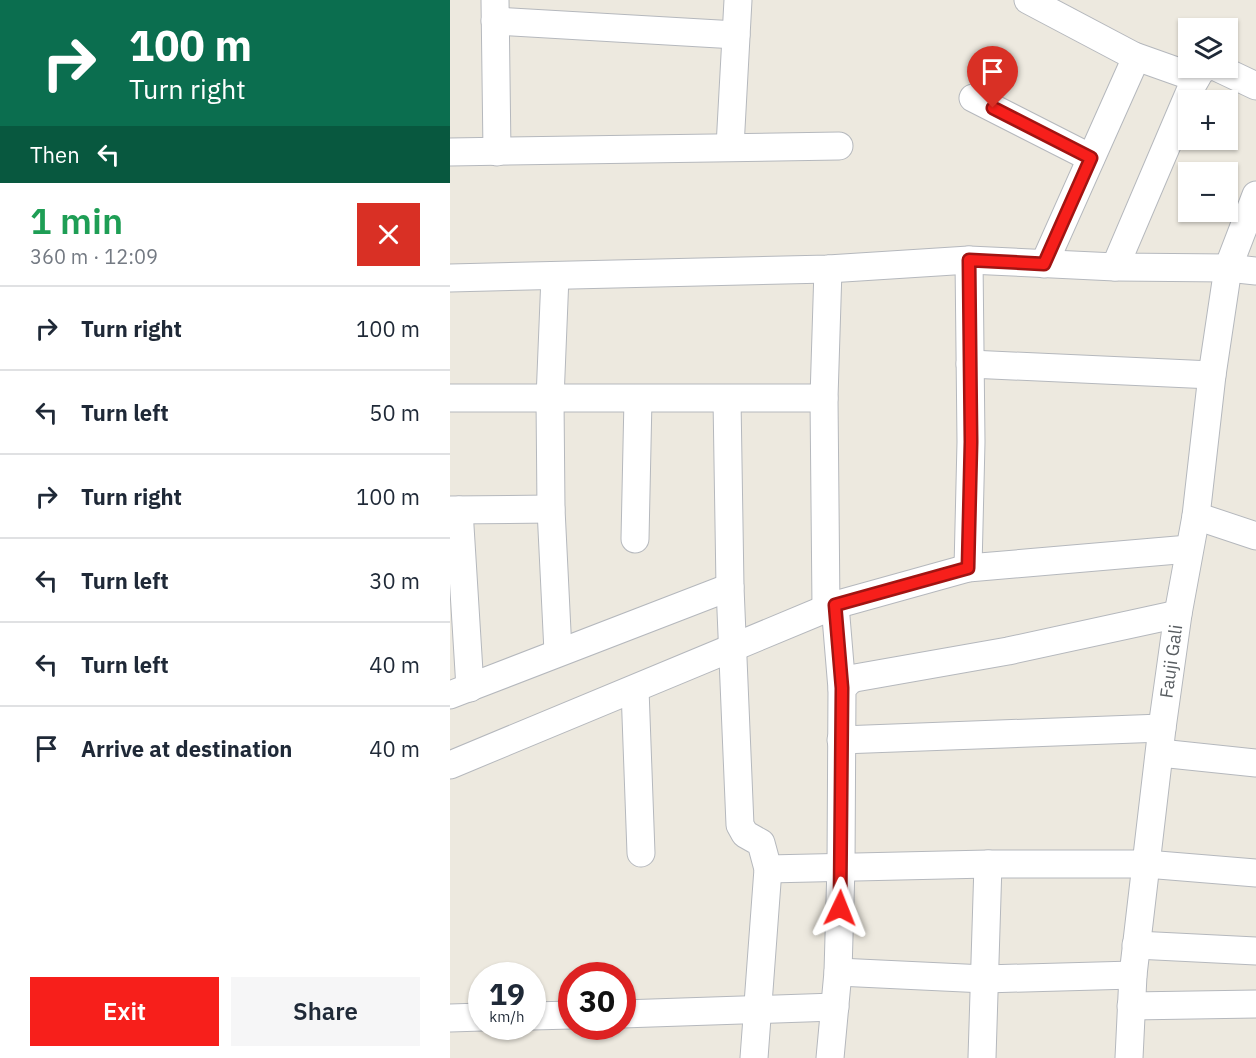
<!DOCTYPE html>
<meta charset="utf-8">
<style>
:root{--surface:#fff;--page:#f6f6f7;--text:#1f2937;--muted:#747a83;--line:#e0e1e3;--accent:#f71f1b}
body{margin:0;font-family:"IBM Plex Sans",sans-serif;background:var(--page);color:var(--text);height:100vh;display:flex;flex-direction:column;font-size:22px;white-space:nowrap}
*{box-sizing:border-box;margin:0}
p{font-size:20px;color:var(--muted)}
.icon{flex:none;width:33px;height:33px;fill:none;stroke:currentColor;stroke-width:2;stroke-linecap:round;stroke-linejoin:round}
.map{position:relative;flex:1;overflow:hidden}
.side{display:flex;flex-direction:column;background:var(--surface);width:450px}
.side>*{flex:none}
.hud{background:#0b6e4f;color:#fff;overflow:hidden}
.fabs{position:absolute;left:728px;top:18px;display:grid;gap:12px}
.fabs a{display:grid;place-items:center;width:60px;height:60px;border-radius:0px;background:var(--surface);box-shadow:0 2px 4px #0004;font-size:30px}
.speed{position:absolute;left:18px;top:962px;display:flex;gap:12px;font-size:30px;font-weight:700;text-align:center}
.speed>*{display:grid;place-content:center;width:78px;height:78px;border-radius:50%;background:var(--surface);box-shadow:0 2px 4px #0004;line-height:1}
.speed small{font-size:15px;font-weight:400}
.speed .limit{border:9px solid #d22;background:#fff;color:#111}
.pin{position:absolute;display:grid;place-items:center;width:51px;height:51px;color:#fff;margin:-62px -26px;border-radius:50% 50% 50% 0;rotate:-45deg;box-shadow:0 0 6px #0007}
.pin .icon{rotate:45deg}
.me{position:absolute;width:66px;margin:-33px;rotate:2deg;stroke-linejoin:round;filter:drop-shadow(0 0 4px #0008)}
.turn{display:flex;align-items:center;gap:21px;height:126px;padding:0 30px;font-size:27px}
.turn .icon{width:78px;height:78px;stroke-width:2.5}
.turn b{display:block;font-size:42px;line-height:51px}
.then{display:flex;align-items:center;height:57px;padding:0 30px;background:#0003;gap:12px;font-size:22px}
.round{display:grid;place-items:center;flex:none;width:63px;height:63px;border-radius:0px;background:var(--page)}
.headline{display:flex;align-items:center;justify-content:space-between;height:102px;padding:0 30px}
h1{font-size:36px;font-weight:600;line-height:45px;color:#1e9e55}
.primary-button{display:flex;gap:12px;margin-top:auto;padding:12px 30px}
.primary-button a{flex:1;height:69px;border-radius:0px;background:var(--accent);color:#fff;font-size:24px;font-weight:600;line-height:69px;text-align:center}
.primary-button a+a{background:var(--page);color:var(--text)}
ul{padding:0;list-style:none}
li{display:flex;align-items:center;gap:18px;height:84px;padding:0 30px;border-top:2px solid var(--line)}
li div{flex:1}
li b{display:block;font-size:22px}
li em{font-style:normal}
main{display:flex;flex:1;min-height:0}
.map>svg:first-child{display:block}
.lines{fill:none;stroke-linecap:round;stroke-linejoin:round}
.minor-casing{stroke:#b5b8bd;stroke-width:29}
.minor{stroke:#fff;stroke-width:27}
.route-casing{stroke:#a11412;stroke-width:15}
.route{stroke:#f71f1b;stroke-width:10}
.labels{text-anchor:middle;stroke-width:6;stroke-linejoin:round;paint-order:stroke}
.street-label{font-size:18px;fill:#585d61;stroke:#fff}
</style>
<main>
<section class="side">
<div class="hud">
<div class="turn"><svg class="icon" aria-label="right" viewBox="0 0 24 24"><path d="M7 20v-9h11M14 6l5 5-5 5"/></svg><div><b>100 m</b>Turn right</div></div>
<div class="then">Then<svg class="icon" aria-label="left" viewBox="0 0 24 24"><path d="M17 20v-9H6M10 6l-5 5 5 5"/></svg></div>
</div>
<div class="headline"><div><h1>1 min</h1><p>360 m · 12:09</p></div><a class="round" style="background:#d93025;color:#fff"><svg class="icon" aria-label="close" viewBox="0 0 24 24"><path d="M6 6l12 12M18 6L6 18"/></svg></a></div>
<ul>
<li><svg class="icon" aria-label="right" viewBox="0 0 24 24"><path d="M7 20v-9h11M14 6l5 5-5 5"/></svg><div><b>Turn right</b></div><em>100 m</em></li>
<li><svg class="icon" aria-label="left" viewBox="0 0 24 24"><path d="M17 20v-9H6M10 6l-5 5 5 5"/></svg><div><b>Turn left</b></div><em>50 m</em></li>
<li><svg class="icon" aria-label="right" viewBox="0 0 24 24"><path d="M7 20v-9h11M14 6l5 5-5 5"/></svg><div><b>Turn right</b></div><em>100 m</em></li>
<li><svg class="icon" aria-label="left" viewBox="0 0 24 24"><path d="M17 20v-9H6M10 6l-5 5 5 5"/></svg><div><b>Turn left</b></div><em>30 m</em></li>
<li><svg class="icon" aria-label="left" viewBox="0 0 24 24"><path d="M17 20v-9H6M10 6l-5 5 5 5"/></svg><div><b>Turn left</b></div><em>40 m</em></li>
<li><svg class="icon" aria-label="arrive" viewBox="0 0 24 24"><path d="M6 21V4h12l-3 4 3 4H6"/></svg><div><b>Arrive at destination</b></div><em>40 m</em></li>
</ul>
<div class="primary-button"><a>Exit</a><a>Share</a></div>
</section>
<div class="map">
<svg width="806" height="1058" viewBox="0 0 806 1058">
<rect width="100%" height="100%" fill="#ede9df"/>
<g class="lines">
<g class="minor-casing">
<g id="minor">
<path d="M45 0 47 152"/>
<path d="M578 0 684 56 746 78"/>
<path d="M45 21 286 35"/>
<path d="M768 68 806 86"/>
<path d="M523 98 641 158"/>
<path d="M280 147 288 0"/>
<path d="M0 152 389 146"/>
<path d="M594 264 685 60 684 56"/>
<path d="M665 267 743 84 751 70 756 68"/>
<path d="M105 276 100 399 101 509 108 652"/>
<path d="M0 278 378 269 519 260 665 267 778 268 806 271"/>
<path d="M520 364 762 375"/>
<path d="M0 398H374"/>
<path d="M277 399 280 587 290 825 295 834 311 843 318 869 304 1058"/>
<path d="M0 510 101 509"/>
<path d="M9 510 20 688"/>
<path d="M746 516 806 536"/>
<path d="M185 539 188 399"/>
<path d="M518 568 521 442 519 260"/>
<path d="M385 605 392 689"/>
<path d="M376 608 374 398 378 269"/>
<path d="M185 689 191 853"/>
<path d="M0 695 280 587"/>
<path d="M391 740 712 728"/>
<path d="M710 753 806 763"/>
<path d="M0 765 385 605 518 568 739 549"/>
<path d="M318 869 538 864H696L806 873"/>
<path d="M686 945 806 951"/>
<path d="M388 972 535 979 683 975"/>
<path d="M681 1006 806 1004"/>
<path d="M172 1014 385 1007"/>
<path d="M82 1016 122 1015"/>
<path d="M0 1018 32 1017"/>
<path d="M380 1058 388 972 391 866 392 689 399 681 405 678 558 651 728 614"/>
<path d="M532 1058 538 864"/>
<path id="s1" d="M679 1058 683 975 712 728 728 614 746 516 762 375 778 268 806 195"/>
</g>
</g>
<use href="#minor" class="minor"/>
</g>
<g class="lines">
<g class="route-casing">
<path id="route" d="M390 908 392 688 385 605 518 568 521 442 519 260 594 264 641 158 543 108"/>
</g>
<use href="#route" class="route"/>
</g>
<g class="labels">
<g class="street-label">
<text dy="6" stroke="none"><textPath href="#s1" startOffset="399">Fauji Gali</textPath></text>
</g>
</g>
</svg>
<div class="fabs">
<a><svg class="icon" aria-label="layers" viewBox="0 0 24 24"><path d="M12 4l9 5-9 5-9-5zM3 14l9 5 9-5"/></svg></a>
<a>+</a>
<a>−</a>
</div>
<div class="speed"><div>19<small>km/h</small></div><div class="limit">30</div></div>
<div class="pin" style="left:543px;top:108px;background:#d93025"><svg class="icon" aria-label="arrive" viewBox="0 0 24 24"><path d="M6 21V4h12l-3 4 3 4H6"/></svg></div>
<svg class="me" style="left:390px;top:908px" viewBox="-20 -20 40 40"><path d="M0-17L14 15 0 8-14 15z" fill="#f71f1b" stroke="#fff" stroke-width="4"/></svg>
</div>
</main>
